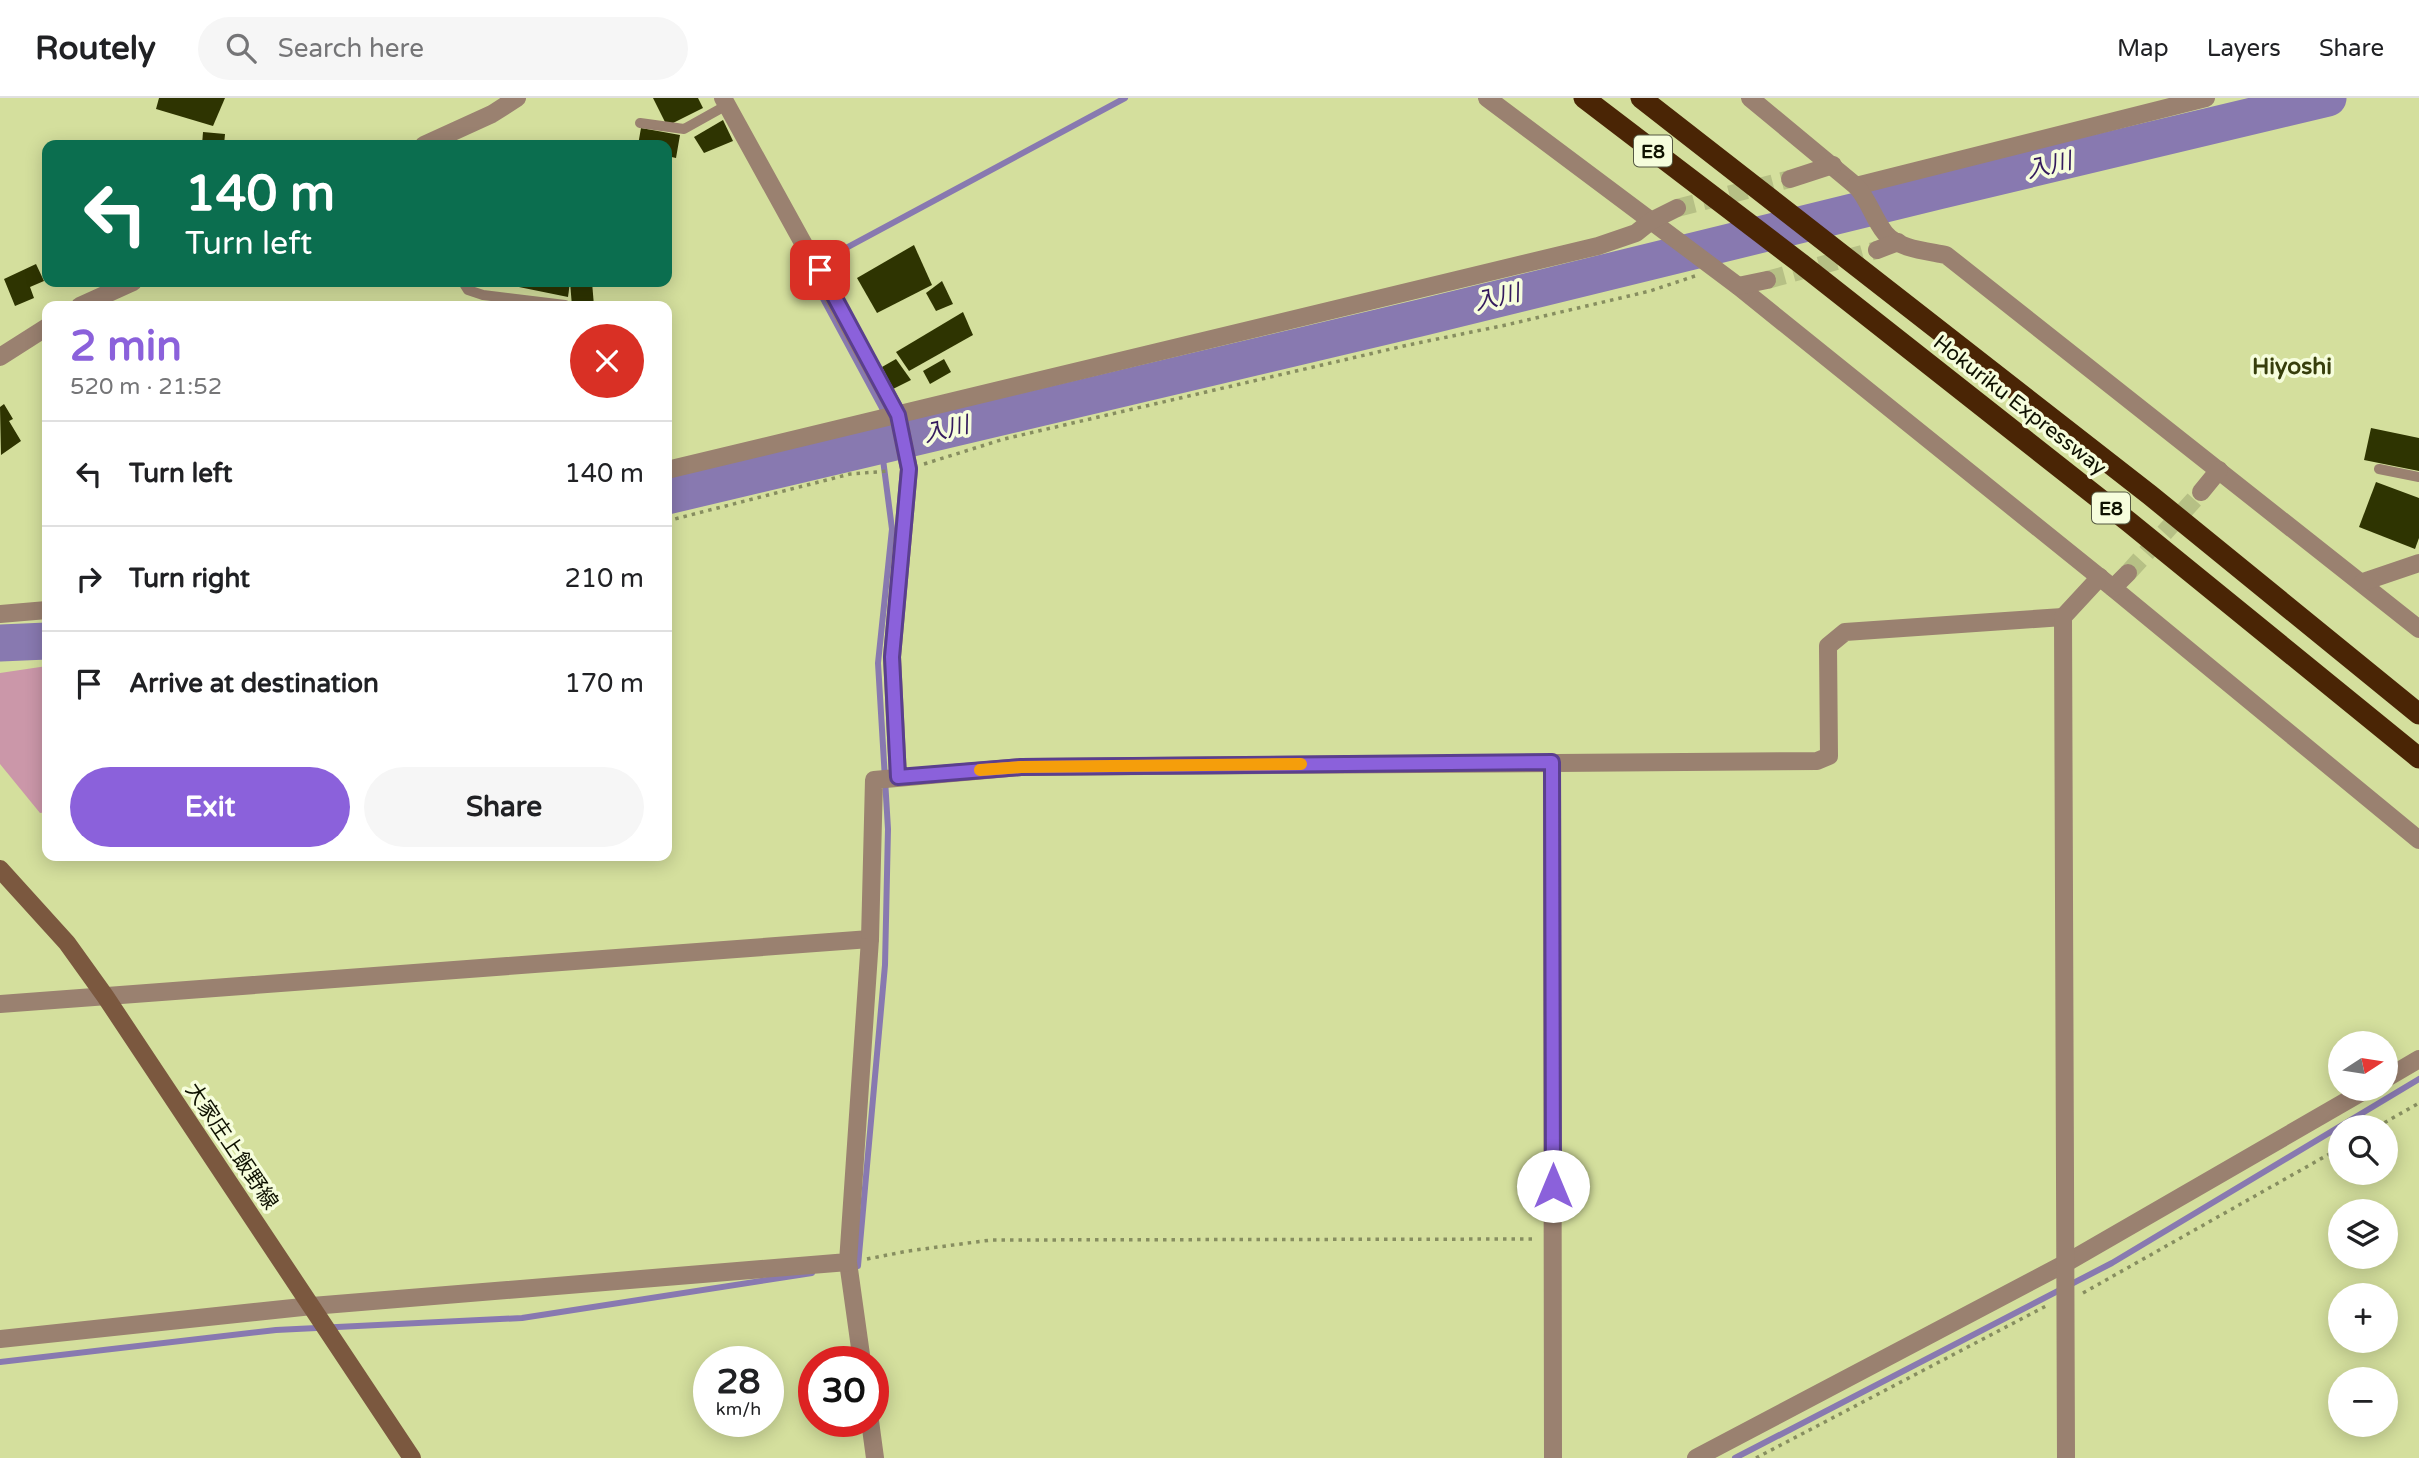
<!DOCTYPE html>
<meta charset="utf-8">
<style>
:root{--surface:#fff;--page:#f6f6f6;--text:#202124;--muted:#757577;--line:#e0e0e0;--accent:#8b61db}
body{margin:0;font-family:"Varela Round","Noto Sans JP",sans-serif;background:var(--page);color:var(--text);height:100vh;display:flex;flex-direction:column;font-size:26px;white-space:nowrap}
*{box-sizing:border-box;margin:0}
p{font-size:23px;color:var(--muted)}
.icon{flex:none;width:38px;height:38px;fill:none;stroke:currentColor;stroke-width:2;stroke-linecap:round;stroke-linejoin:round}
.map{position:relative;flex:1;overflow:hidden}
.details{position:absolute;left:42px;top:203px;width:630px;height:560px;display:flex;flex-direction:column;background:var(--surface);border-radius:14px;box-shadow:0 4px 18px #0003}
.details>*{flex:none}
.hud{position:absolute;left:42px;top:42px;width:630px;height:147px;border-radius:14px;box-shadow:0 4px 18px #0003;background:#0b6e4f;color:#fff;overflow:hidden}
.needle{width:46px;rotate:78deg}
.controls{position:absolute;left:2328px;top:933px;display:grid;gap:14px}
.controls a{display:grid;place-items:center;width:70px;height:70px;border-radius:50%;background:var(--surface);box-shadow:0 4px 18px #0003;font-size:35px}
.speed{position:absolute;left:693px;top:1248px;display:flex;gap:14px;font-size:35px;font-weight:700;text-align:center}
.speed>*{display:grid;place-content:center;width:91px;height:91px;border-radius:50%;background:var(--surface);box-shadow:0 4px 18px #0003;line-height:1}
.speed small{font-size:18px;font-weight:400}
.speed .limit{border:10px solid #d22;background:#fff;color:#111}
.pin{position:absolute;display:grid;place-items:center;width:60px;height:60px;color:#fff;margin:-30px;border-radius:14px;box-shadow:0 4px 10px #0006}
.me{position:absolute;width:77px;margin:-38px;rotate:0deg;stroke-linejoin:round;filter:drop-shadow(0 0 5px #0008)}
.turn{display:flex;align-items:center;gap:24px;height:147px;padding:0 28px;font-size:32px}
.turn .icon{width:91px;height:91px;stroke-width:2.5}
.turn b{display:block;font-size:49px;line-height:60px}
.round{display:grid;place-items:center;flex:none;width:74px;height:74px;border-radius:37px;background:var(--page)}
.summary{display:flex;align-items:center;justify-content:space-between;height:119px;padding:0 28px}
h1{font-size:42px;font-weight:700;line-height:52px;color:var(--accent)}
.action{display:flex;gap:14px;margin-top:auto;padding:14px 28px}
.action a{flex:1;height:80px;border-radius:42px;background:var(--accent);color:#fff;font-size:28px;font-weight:700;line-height:80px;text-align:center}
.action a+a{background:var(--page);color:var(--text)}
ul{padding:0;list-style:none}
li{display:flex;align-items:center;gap:21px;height:105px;padding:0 28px;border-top:2px solid var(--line)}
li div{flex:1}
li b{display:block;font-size:26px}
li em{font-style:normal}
header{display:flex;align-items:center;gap:42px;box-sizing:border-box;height:98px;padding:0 35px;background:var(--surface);border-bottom:2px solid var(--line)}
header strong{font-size:33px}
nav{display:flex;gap:38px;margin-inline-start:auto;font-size:24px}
.search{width:490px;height:63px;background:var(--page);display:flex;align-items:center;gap:18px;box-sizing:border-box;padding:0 24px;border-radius:38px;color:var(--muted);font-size:26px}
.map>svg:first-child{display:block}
.green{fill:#cb97a9}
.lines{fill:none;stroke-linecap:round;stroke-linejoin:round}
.stream{stroke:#8879b0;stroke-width:6}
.river{stroke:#8879b0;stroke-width:37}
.building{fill:#2e3401}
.street-tunnel{stroke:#b6c085;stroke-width:18;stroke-dasharray:18 9;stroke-linecap:butt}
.path{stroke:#878e60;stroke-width:3.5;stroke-dasharray:3.5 5;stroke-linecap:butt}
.lane{stroke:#9a8170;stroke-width:10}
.street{stroke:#9a8170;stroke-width:18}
.secondary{stroke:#7b583f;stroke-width:18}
.highway{stroke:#4a2505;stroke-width:21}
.route-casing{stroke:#5a3f8e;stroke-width:18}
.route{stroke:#8b61db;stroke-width:12}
.slow{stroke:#f59e0b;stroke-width:12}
.labels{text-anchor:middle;stroke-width:7;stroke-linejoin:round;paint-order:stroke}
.shield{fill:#f6fddc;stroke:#545842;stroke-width:2}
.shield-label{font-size:19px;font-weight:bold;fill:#0e1100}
.street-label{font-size:21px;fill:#0e1100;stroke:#f6fddc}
.water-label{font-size:23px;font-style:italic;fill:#341a5d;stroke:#f6fddc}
.neighbourhood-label{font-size:23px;font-weight:bold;fill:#373e0c;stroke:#f6fddc}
</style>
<header>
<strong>Routely</strong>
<div class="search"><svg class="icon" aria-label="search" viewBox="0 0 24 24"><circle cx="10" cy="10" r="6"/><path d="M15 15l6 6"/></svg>Search here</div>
<nav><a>Map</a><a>Layers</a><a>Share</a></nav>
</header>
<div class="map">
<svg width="2419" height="1360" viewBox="0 0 2419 1360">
<rect width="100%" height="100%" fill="#d4df9d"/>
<path class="green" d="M47 568V714L40 715 0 666V575Z"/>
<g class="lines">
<g class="stream">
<path d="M890 344 882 310 807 171 1125 0"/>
<path d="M850 1169 858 1168 885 867 888 731 878 565 892 431 881 346"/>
<path d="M0 1264 276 1232 522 1220 812 1175"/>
<path d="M1735 1360 2112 1165 2419 981"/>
</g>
<g class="river">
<path d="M667 398 1424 219 1938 93 2328 0"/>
<path d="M0 545 47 543"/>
</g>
</g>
<g class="building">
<path d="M159 0H225L213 28 156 11Z"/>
<path d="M653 0H698L703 10 667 28Z"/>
<path d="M723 22 733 43 704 55 694 39Z"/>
<path d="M641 30 680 37 676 60 667 58V47H638Z"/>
<path d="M203 34 225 36 224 47H202Z"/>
<path d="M914 147 932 187 877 215 857 180Z"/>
<path d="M36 166 44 183 30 189 34 200 15 208 4 181Z"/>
<path d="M942 183 953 206 936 213 926 195Z"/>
<path d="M510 184H570L568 199 509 187Z"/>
<path d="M570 184H592L594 208H572Z"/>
<path d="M963 214 973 237 909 273 896 254Z"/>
<path d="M896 261 911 282 893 291 882 269Z"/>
<path d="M944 261 951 274 930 286 923 273Z"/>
<path d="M4 306 13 321 9 323 21 343 1 357 0 309Z"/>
<path d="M2371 330 2419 340V373L2364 362Z"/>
<path d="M2376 384 2419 400V440L2415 451 2359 429Z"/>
</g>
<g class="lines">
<g class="street-tunnel">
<path d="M1677 110 1790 81"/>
<path d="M1767 182 1877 152"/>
<path d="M2128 475 2201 394"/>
</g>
<g class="path">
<path d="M924 366 1004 341 1408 247 1506 227 1650 193 1695 178"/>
<path d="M667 423 850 376 890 373"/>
<path d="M2377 1029 2419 1005"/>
<path d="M867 1161 908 1153 991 1142 1533 1141"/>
<path d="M2083 1195 2340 1050"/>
<path d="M1756 1360 2046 1208"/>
</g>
<g class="lane">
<path d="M640 25 684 31 727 7"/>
<path d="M463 184 468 192 483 197 565 207"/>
<path d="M2379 371 2419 379"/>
</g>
<g class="street">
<path d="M723 0 898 317 909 371 892 559 898 679"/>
<path d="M1487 0 1738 188 2113 490 2419 742"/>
<path d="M1750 0 1856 88 2206 0"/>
<path d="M424 47 492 16 517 0"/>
<path d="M1790 81 1833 67"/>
<path d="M1856 88C1869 102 1873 120 1885 135 1898 151 1927 153 1946 157L2419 531"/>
<path d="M1877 152 1898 144"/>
<path d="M1738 188 1767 182"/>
<path d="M80 208 133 184"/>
<path d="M0 259 47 229"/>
<path d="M667 372 1598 148 1636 135 1651 123 1677 110"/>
<path d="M2201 394 2219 372"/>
<path d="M2363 484 2419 465"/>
<path d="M2113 490 2128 475"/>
<path d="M0 516 47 512"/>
<path d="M1552 664 1553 1360"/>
<path d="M0 906 870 841"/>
<path d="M2385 981 2419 961"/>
<path d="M848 1164 862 1264"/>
<path d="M0 1241 312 1208 848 1164 870 841 874 682 1021 669 1817 663 1829 658 1828 548 1845 534 2063 519"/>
<path d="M870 1323 875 1360"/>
<path d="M1696 1360 2066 1165 2369 990"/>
<path d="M2066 1360 2063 519 2100 479"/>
</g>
<path class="secondary" d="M0 771 67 845 105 898 412 1360"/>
<g class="highway">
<path d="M1584 0 1799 164 2129 424 2419 660"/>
<path d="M1641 0 2150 397 2419 616"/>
</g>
</g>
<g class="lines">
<g class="route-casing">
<path id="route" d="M820 172 898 317 909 371 892 559 898 679 1021 669 1552 664 1553 1088"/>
</g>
<use href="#route" class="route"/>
<path class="slow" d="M980 672 1021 669 1301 666"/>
</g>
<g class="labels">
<g class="shield">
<rect x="1634" y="37.5" width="38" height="31" rx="5"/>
<rect x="2092" y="394.5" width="38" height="31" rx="5"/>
</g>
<g class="shield-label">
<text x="1653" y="60">E8</text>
<text x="2111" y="417">E8</text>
</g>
<g class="street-label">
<text transform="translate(2020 307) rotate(38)" y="7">Hokuriku Expressway</text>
<text transform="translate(232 1048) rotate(56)" y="7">大家庄上飯野線</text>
</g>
<g class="water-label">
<text transform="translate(2049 67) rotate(-13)" y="8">入川</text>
<text transform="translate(1497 199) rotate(-13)" y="8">入川</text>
<text transform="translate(946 331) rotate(-13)" y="8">入川</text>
</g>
<g class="neighbourhood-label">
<text x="2292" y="276">Hiyoshi</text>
</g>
</g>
</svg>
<div class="controls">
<a><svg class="needle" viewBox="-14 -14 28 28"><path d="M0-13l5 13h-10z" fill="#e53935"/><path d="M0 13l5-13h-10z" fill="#757577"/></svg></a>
<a><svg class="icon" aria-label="search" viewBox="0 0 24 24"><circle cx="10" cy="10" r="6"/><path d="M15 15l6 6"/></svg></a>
<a><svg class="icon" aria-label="layers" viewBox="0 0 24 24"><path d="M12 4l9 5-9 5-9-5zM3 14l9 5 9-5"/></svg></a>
<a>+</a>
<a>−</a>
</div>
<div class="speed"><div>28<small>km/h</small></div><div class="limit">30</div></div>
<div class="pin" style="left:820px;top:172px;background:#d93025"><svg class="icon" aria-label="arrive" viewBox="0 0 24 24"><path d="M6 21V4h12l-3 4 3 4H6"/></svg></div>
<svg class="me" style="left:1553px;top:1088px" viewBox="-20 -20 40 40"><circle r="19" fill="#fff"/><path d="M0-13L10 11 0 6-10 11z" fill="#8b61db"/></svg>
<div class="hud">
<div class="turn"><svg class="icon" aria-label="left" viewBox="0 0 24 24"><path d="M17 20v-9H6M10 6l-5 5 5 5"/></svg><div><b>140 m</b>Turn left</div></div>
</div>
<section class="details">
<div class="summary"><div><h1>2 min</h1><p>520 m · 21:52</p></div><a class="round" style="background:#d93025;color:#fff"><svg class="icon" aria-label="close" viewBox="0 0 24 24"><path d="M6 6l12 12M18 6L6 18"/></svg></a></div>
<ul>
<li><svg class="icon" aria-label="left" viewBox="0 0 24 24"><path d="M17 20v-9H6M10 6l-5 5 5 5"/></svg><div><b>Turn left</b></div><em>140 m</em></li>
<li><svg class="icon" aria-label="right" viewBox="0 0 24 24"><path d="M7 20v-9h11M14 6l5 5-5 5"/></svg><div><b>Turn right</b></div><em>210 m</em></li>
<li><svg class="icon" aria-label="arrive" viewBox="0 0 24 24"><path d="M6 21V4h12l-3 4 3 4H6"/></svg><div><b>Arrive at destination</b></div><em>170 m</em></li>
</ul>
<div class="action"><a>Exit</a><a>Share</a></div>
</section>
</div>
